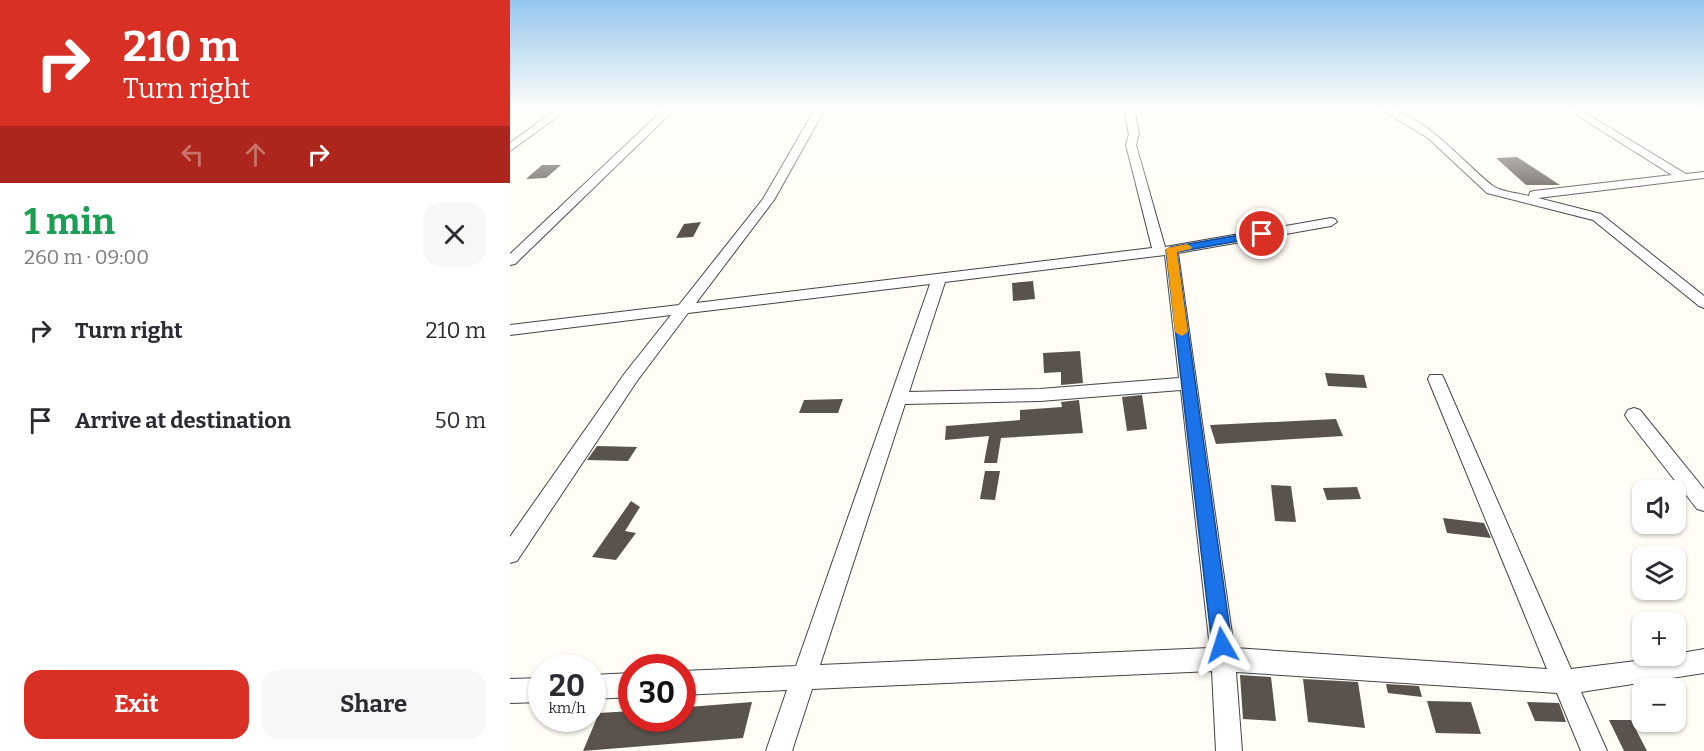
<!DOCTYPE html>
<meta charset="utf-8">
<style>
:root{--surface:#fff;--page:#f7f7f7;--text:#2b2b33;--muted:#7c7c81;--accent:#d93025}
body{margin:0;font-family:Bitter,serif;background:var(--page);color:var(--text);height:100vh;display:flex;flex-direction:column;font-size:22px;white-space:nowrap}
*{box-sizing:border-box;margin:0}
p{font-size:20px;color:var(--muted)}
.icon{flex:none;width:33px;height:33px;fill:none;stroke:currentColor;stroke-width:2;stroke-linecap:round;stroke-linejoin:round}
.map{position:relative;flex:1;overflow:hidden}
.drawer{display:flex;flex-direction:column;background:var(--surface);width:510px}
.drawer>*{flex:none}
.top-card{background:#d93025;color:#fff;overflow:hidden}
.tools{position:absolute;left:1122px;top:480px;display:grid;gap:12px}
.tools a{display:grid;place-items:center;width:54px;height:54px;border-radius:12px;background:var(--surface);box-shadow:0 2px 4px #0004;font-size:30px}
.speed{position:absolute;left:18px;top:654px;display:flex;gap:12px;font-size:30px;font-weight:700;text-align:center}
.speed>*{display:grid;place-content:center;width:78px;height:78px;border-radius:50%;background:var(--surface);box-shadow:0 2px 4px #0004;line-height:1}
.speed small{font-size:15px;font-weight:400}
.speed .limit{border:9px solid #d22;background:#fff;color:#111}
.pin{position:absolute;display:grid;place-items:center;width:51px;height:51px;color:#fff;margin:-26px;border:3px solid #fff;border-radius:50%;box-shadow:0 2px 6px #0007}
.me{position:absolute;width:66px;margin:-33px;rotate:354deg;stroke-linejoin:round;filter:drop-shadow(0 0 4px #0008)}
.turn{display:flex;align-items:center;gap:21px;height:126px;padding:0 24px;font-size:27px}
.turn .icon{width:78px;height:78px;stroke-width:2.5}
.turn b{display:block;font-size:42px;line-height:51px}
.lanes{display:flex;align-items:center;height:57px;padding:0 24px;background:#0003;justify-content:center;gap:30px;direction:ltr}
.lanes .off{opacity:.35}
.round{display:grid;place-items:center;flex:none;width:63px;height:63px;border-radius:18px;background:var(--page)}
.summary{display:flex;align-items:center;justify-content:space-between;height:102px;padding:0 24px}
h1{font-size:36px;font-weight:700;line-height:45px;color:#1e9e55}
.action{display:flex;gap:12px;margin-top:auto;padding:12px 24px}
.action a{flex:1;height:69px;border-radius:18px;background:var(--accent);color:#fff;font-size:24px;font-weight:700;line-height:69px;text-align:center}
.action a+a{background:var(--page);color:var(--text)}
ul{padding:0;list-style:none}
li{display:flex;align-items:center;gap:18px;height:90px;padding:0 24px}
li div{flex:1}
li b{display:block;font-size:22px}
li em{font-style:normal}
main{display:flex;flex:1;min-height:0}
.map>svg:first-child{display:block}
.building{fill:#5a524d}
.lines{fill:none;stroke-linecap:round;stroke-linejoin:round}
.minor-casing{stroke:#444;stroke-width:2}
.minor{fill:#fff;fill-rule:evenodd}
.route{fill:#1a73e8;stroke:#114b97;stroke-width:1.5}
.slow{fill:#f59e0b}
</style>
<main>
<section class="drawer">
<div class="top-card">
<div class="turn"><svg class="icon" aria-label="right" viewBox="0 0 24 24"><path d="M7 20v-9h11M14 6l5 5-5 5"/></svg><div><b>210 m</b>Turn right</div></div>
<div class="lanes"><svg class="icon off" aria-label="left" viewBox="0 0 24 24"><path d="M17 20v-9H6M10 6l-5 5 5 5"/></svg><svg class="icon off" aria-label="ahead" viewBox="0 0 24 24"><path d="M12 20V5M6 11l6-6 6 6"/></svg><svg class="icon" aria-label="right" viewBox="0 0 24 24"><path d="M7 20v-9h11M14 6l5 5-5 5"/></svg></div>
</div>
<div class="summary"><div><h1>1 min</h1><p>260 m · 09:00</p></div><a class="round"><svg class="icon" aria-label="close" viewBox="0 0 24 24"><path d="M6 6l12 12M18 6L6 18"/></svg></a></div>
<ul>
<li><svg class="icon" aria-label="right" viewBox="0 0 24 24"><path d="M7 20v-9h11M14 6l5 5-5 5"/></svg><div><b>Turn right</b></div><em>210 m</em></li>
<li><svg class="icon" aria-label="arrive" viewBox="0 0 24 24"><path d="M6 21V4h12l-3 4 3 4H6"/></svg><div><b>Arrive at destination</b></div><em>50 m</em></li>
</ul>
<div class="action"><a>Exit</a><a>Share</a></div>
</section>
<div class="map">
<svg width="1194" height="751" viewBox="0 0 1194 751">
<rect width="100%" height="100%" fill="#fffdf5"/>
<g class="building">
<path d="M1007 157 1050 185H1016L986 158Z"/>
<path d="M32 165H51L36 178 16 179Z"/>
<path d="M191 222 183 237 166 238 174 224Z"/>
<path d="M523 281 525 299 503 301 502 283Z"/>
<path d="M570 351 573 383 551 385V372L534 373 533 353Z"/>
<path d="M815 373 854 375 857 388 818 386Z"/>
<path d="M632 395 637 429 617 431 612 397Z"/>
<path d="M333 399 328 413H289L294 400Z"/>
<path d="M569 400 573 433 491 438 487 463H474L479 436 435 440 436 426 510 420V410L552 407 551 402Z"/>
<path d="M826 419 833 436 706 444 700 425Z"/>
<path d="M87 446 127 447 118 461 77 460Z"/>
<path d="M475 471H490L485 500 470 499Z"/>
<path d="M761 485 781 486 786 522 765 521Z"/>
<path d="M847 487 851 499 817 500 813 488Z"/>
<path d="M121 501 130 507 115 531 126 533 106 560 82 557Z"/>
<path d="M933 518 974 523 981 538 937 533Z"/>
<path d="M730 675 761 677 766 721 733 719Z"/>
<path d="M793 679 848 682 855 728 798 722Z"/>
<path d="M876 684 909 686 912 697 878 693Z"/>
<path d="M917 701 961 702 971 734 926 733Z"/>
<path d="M242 702 233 738 73 751 89 713 122 711V718H175L178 707Z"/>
<path d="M1017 702 1049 703 1056 722 1025 721Z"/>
<path d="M1099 720H1121L1137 751H1114Z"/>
</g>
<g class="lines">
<g class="minor-casing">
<g id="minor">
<path d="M47 109H58L0 151V143Z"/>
<path d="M154 109H165L5 264 0 265V254Z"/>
<path d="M305 109H315L264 200 186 303 642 248 616 145 619 134 614 109H624L629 134 626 145 655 247 821 218 825 219 827 222 821 226 668 253 724 648 1037 669 918 379 920 375H932L934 379 1061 669 1166 656V654L1194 649V673L1071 692 1097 751H1071L1047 693 726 672 732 751H706L702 671 302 689 282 751H256L277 690 172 695V671L286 666 420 284 178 313 127 381 7 561 0 563V537L115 373 161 315 0 335V325L169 305 253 199ZM655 255 669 378 530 389 399 392 435 282ZM671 390 700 648 310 665 395 404 530 401Z"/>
<path d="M870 109C910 108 953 163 983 186 992 192 1008 193 1019 196L1020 192 1024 191 1162 175 1057 109H1069L1176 174 1194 172V178L1028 198 1091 214 1194 296V308L1189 306 1083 220 977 193 918 138Z"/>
<path d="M1185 109H1194V114Z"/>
<path d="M1124 408 1130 410 1194 489V511L1187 509 1118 420 1115 415 1118 410Z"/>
<path d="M122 673V697L82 699V675Z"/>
<path d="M32 678V702L0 703V679Z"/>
</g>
</g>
<use href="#minor" class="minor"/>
</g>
<linearGradient id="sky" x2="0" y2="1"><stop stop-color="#95c6ee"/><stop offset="0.51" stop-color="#fffefa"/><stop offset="1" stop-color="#fffefa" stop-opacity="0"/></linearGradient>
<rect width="1194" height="214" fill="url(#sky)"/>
<path class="route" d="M752 231 758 234 756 236 667 252 722 645 719 652 712 655 705 652 702 645 656 250 661 247Z"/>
<path class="slow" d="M677 244 682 247 681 249 667 252 678 332 672 336 665 332 656 250 657 248Z"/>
</svg>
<div class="tools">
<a><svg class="icon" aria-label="sound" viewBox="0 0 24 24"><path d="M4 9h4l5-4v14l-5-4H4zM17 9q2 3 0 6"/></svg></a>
<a><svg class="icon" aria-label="layers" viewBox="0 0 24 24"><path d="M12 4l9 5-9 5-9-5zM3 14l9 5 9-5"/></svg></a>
<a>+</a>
<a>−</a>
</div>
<div class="speed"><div>20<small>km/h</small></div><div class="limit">30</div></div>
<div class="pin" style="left:752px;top:234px;background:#d93025"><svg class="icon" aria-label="arrive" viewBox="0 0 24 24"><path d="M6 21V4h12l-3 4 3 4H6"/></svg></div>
<svg class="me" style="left:712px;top:645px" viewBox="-20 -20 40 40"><path d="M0-17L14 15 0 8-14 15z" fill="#1a73e8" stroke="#fff" stroke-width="4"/></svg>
</div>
</main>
